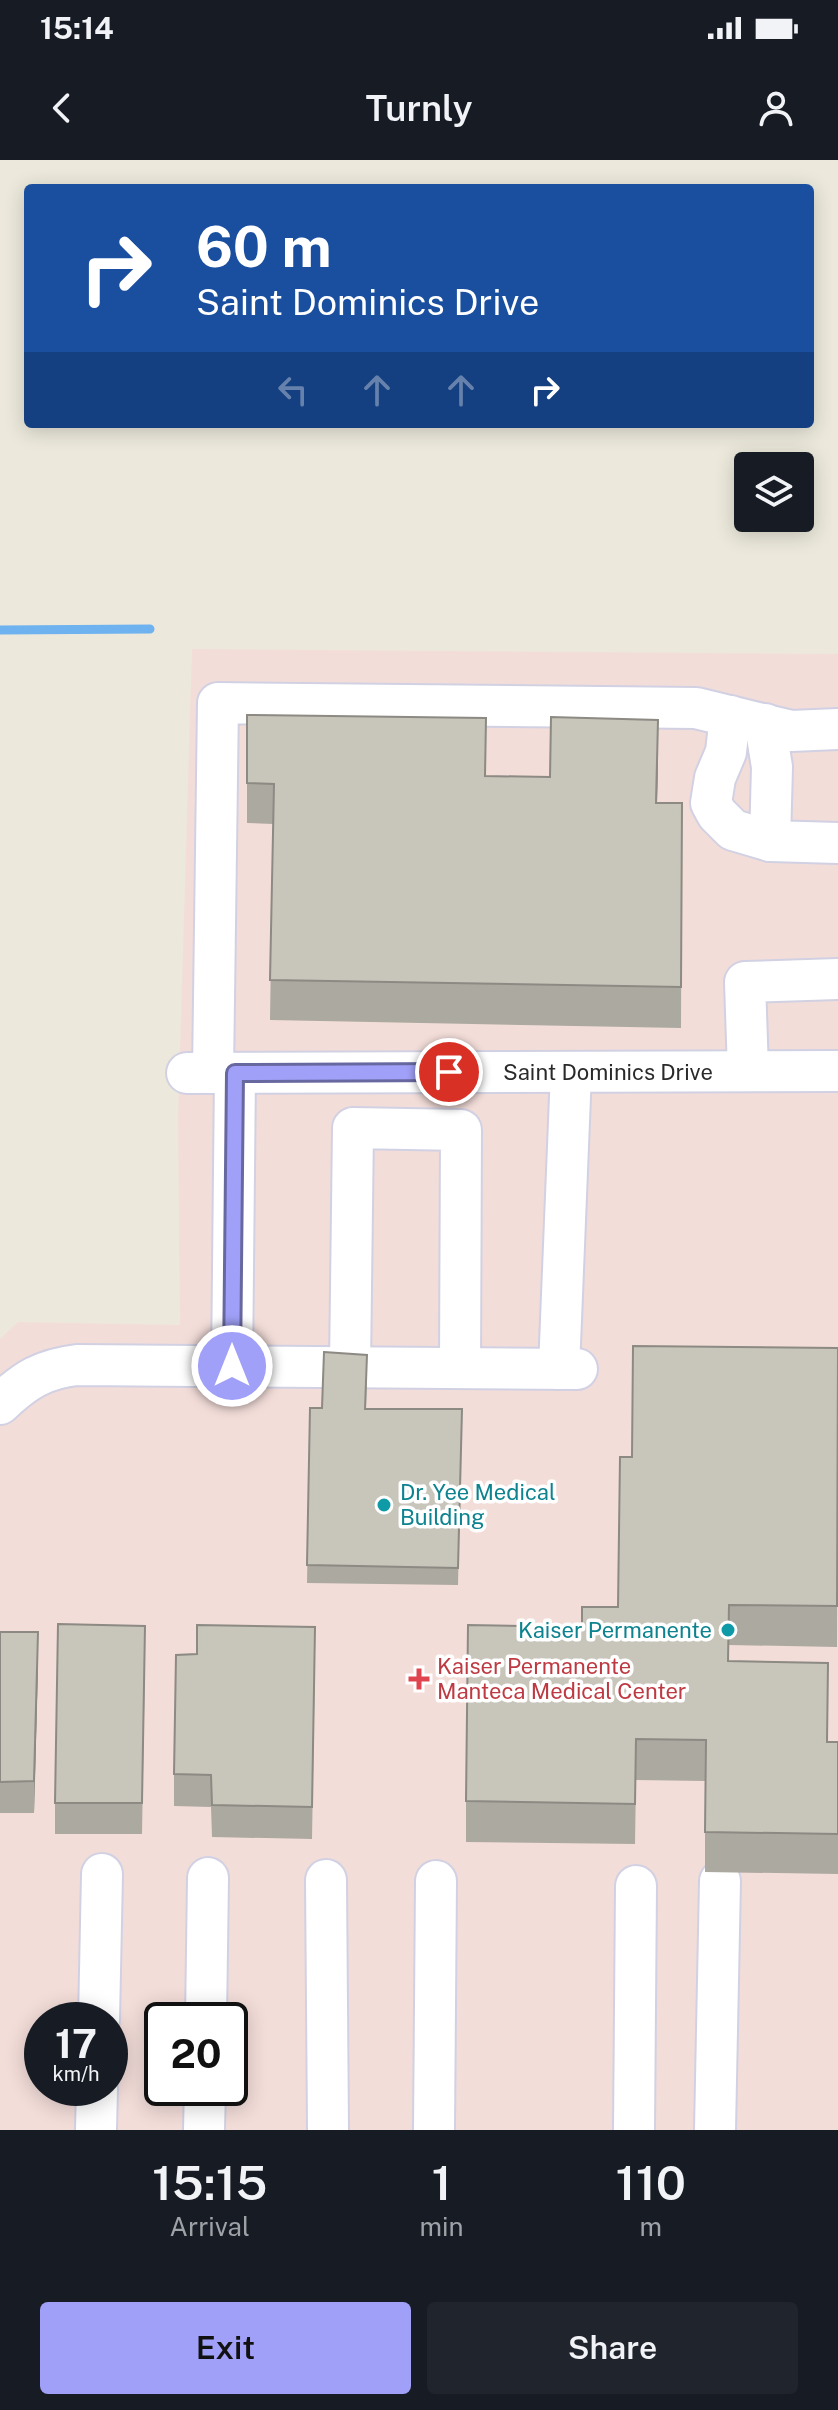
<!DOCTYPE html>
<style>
:root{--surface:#171b24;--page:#20242c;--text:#f1f3f6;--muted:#9ea1a6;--accent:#a0a0f8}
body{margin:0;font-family:"Public Sans",sans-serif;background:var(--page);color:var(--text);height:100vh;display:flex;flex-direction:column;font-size:30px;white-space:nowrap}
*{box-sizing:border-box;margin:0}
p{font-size:26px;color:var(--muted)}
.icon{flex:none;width:44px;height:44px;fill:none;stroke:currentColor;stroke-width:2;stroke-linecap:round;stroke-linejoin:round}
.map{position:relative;height:1970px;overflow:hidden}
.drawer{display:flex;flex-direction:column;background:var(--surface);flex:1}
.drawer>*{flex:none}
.hud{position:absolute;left:24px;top:24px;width:790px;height:244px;border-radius:8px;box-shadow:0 4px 20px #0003;background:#1a4fa0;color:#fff;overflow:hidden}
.controls{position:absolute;left:734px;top:292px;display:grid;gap:16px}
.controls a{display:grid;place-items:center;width:80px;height:80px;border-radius:8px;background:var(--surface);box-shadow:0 4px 20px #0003;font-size:40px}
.speed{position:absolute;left:24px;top:1842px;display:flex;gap:16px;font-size:40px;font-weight:700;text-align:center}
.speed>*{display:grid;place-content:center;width:104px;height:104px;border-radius:50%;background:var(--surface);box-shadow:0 4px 20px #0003;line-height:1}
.speed small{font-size:20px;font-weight:400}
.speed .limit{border:4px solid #111;border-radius:12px;background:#fff;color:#111}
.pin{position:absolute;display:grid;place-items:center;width:68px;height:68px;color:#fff;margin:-34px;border:4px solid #fff;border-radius:50%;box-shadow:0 2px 8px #0007}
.me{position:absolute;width:88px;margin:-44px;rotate:0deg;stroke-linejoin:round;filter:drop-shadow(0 0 6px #0008)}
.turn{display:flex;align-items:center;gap:28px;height:168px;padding:0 40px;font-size:36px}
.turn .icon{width:104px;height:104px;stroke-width:2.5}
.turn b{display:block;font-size:56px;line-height:68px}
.lanes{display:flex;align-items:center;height:76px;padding:0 40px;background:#0003;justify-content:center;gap:40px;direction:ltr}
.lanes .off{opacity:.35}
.eta{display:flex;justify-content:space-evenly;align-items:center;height:136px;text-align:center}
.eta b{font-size:48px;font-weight:600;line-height:56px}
.cta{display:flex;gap:16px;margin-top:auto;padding:16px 40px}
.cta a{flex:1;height:92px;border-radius:8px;background:var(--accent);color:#111;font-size:32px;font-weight:600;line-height:92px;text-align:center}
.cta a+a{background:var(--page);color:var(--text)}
.status{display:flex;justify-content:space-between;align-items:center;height:56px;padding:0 40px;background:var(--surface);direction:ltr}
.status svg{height:22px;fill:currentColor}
header{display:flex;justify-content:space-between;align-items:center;height:104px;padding:0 40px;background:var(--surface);font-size:36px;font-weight:600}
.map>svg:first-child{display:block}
.medical{fill:#f3ddd9;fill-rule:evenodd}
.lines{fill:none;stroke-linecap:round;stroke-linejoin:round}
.stream{stroke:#6eb2f0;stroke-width:9}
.minor-casing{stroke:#d1d1e3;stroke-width:44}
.minor{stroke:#fff;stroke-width:40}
.wall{fill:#aca9a1}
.shaded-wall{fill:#8c8a83}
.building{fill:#c8c5bb;stroke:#8c8a83;stroke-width:2}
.route-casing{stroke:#6868a1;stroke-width:20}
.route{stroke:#a0a0f8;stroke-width:14}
.culture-dot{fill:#0f9aa8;stroke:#fff;stroke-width:3}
.health-dot{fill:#e0444e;stroke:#fff;stroke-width:3}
.labels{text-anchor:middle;stroke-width:7;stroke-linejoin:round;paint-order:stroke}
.street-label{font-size:22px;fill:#2a2a2a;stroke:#fff}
.culture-label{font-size:22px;fill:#0d838f;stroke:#fff;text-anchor:start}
.health-label{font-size:22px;fill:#be3a42;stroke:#fff;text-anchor:start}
</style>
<div class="status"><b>15:14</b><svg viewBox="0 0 49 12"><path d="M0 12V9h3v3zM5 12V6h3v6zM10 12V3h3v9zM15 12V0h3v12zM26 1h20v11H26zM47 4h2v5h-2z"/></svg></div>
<header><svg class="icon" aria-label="back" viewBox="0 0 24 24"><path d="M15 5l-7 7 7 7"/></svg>Turnly<svg class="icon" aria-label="person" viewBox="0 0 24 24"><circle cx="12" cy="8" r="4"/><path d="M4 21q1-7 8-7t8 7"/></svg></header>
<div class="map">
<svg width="838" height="1970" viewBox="0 0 838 1970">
<rect width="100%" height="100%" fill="#ece9dc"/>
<path class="medical" d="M192 489 838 494V1970H0V1179L18 1162 180 1165 178 957ZM42 1860H110V1928H42ZM162 1860H230V1928H162Z"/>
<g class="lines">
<path class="stream" d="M0 470 150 469"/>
<g class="minor-casing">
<g id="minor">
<path d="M730 556 726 592 715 618 711 643 717 654 733 670 770 681"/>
<path d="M765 564 772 607 770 681 838 683"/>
<path d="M748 911 745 822 838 819"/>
<path d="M187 913 838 911"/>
<path d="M213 913 218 543 696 548 791 571 838 569"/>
<path d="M232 1206 235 913"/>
<path d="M350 1207 353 968 461 970 460 1208"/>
<path d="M559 1209 571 912"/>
<path d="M0 1244C25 1220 43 1209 77 1205L577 1209"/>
<path d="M326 1720 328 1970"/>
<path d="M99 1860 102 1714"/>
<path d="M206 1860 208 1718"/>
<path d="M96 1970 97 1928"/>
<path d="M204 1970 205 1928"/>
<path d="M434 1970 436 1721"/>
<path d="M634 1970 636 1726"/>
<path d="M715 1970 720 1721"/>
</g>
</g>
<use href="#minor" class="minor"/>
</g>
<g class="wall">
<path d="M486 558V616L550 617 658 600 657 643H682L681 868 270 860 273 664 247 663V623Z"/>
<path d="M838 1188 837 1487 729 1485 728 1501 828 1582H838V1714L705 1712V1621L636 1620 635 1684 466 1682V1641L582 1467 618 1447 632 1297Z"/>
<path d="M367 1212 366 1249H462L458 1425 307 1423 310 1248H322Z"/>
<path d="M0 1472 38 1504 34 1653H0Z"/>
<path d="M145 1497 142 1674H55V1643Z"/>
<path d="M315 1499 312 1679 212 1677 211 1647 174 1646V1614Z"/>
</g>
<g class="shaded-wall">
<path d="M658 560V600L656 683V643Z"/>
<path d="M38 1472V1504L34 1653V1621Z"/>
</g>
<g class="building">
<path d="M247 555 486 558 485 616 550 617 551 557 658 560 656 643H682L681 827 270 820 274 624 247 623Z"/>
<path d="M633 1186 838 1188 837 1446 729 1445 728 1501 828 1503 827 1582H838V1674L705 1672 706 1580 636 1579 635 1644 466 1641 468 1465 582 1467V1447H618L620 1297H632Z"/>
<path d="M324 1192 367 1195 365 1249H462L458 1408 307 1405 310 1248H322Z"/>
<path d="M58 1464 145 1466 142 1643H55Z"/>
<path d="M197 1465 315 1467 312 1647 212 1645 211 1615 174 1614 176 1495 197 1494Z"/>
<path d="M0 1472H38L34 1621 0 1622Z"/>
</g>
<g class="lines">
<g class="route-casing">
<path id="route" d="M232 1206 235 913 449 912"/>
</g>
<use href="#route" class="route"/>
</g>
<g class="culture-dot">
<circle cx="384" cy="1345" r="8"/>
<circle cx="728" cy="1470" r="8"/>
</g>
<path class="health-dot" d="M415 1507h8v8h8v8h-8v8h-8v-8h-8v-8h8z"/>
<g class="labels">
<g class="street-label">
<text x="608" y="920">Saint Dominics Drive</text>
</g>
<g class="culture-label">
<text x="400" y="1340">Dr. Yee Medical<tspan x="400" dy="25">Building</tspan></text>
<text x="712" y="1478" text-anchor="end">Kaiser Permanente</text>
</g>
<g class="health-label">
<text x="437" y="1514">Kaiser Permanente<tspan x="437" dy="25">Manteca Medical Center</tspan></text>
</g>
</g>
</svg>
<div class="controls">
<a><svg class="icon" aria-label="layers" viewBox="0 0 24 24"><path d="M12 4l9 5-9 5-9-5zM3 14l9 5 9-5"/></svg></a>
</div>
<div class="speed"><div>17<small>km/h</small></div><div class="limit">20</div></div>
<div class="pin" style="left:449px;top:912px;background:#d93025"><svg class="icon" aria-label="arrive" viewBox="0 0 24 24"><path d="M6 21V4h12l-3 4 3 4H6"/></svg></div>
<svg class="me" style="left:232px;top:1206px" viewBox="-20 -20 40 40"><circle r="17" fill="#a0a0f8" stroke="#fff" stroke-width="3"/><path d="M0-11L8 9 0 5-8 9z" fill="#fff"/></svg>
<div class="hud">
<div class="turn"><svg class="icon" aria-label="right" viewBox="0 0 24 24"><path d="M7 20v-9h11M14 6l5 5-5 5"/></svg><div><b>60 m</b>Saint Dominics Drive</div></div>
<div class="lanes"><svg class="icon off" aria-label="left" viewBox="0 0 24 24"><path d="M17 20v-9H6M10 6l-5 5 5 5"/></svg><svg class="icon off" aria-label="ahead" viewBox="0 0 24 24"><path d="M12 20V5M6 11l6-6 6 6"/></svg><svg class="icon off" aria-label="ahead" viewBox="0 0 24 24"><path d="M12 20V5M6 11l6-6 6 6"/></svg><svg class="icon" aria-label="right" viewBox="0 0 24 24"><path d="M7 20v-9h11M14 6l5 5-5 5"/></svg></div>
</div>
</div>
<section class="drawer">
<div class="eta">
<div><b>15:15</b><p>Arrival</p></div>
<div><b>1</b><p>min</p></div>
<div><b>110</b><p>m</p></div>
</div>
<div class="cta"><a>Exit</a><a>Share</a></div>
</section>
